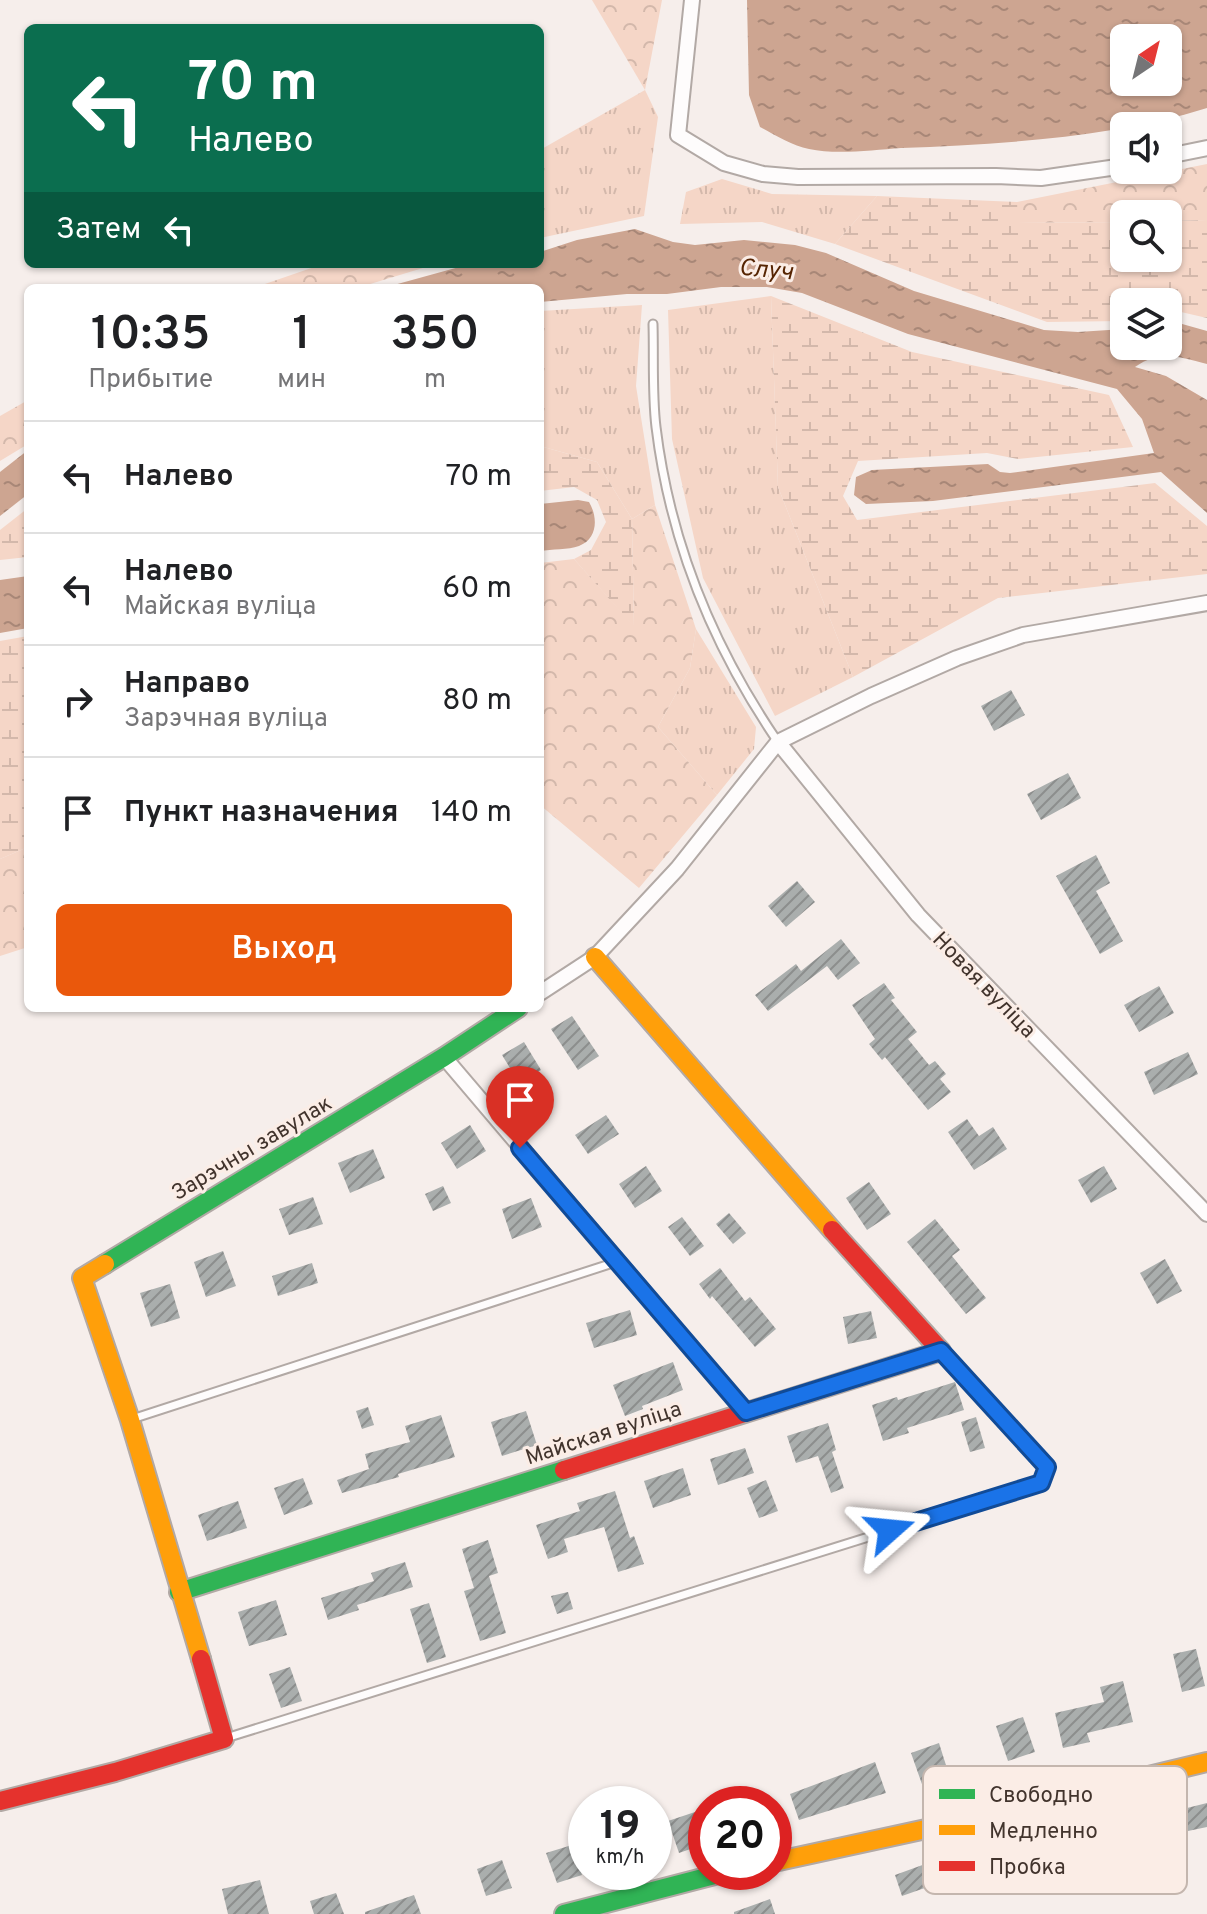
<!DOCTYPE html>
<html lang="ru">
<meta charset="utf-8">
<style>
:root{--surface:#fff;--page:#f6f6f6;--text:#202124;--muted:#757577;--line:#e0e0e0;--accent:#ea580c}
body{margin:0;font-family:Overpass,sans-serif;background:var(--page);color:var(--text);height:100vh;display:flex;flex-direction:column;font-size:30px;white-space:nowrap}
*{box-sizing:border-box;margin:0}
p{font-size:26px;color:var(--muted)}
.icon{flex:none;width:44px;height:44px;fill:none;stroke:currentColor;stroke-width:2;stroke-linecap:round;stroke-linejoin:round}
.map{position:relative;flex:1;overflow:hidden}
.sheet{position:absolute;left:24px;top:284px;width:520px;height:728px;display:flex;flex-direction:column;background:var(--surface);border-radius:12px;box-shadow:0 2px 6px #0004}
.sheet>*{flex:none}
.guide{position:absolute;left:24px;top:24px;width:520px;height:244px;border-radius:12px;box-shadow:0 2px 6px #0004;background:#0b6e4f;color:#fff;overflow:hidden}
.needle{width:52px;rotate:35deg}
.buttons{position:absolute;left:1110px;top:24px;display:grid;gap:16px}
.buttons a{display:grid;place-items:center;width:72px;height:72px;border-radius:12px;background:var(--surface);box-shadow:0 2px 6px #0004;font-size:40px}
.speed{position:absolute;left:568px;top:1786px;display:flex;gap:16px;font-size:40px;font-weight:700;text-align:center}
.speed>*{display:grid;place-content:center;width:104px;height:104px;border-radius:50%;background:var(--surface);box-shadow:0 2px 6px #0004;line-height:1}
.speed small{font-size:20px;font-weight:400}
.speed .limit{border:12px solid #d22;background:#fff;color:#111}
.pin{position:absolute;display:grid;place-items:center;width:68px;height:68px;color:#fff;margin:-82px -34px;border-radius:50% 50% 50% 0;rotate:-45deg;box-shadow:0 0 8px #0007}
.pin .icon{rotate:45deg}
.me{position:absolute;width:88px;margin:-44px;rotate:72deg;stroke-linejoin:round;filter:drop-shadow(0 0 6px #0008)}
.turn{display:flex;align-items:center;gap:28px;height:168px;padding:0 32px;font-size:36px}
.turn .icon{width:104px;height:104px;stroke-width:2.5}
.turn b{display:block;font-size:56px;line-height:68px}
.then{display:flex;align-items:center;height:76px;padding:0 32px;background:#0003;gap:16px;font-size:30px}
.eta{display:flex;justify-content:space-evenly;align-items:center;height:136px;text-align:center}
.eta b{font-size:48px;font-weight:600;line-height:56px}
.button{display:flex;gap:16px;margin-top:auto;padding:16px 32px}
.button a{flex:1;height:92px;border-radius:12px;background:var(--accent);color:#fff;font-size:32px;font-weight:600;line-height:92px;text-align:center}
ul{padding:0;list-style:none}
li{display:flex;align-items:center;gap:24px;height:112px;padding:0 32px;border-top:2px solid var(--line)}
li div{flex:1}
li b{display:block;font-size:30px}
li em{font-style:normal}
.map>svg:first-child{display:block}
.grass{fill:url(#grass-tufts)}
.forest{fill:url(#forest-crowns)}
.wetland{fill:url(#wetland-marsh)}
.water{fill:url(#water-ripples);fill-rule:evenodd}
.building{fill:url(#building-hatch)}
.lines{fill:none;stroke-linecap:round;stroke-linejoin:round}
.lane-casing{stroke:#b2a9a5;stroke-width:11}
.street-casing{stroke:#b2a9a5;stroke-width:18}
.fast-casing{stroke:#b2a9a5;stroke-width:22}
.slow-casing{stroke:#b2a9a5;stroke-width:22}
.jam-casing{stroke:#b2a9a5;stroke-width:22}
.lane{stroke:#fefcfc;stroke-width:7}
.street{stroke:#fefcfc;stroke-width:14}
.fast{stroke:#30b455;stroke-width:18}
.slow{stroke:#ff9f0a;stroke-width:18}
.jam{stroke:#e5322d;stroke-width:18}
.route-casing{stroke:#114b97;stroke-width:20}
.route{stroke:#1a73e8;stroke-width:14}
.labels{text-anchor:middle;stroke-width:6;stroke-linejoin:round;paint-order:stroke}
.street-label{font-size:22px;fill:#42342d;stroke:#fbede6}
.water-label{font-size:24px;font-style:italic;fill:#562402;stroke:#fbede6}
.key{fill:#fbede6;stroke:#c4b6ae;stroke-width:2}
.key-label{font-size:22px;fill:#42342d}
</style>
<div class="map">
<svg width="1207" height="1914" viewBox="0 0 1207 1914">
<defs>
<pattern id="grass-tufts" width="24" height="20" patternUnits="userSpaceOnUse" patternTransform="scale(2)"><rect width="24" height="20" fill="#f5d6c7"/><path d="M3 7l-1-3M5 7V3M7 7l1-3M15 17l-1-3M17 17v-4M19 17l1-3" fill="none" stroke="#d3b8ab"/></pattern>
<pattern id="forest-crowns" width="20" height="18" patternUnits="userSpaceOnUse" patternTransform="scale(2)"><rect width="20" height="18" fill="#f5d6c7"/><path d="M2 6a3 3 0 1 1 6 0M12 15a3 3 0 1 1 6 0" fill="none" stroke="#d3b8ab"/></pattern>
<pattern id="wetland-marsh" width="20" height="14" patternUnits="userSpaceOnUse" patternTransform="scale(2)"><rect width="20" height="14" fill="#f5d6c7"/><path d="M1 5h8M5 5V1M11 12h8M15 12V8" fill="none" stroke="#d3b8ab"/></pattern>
<pattern id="water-ripples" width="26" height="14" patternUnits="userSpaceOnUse" patternTransform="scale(2)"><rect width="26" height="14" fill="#cda591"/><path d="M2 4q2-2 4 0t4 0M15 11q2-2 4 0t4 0" fill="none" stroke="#a88777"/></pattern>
<pattern id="building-hatch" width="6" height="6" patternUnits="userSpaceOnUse" patternTransform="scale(2)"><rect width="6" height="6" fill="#aaaead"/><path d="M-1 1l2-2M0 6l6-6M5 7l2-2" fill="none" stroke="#8c8e8d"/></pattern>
</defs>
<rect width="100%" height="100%" fill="#f6eeeb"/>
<g class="grass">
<path d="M645 90 658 117 644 216 540 238V150Z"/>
<path d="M722 179 772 194 877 196 835 244 762 222 680 224 686 192Z"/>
<path d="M771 296 778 487 853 677 775 716 703 578 672 439 668 310Z"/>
<path d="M642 305 636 386 655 505 632 519 597 462 540 446V311Z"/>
<path d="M696 629 756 727 754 749 717 795 658 727 690 668Z"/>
</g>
<g class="forest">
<path d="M592 0H662L645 90Z"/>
<path d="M1207 164V220L1168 221V214H1124V222L1017 223V202Z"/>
<path d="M323 264H436L357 288H253Z"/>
<path d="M28 400V444L0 461V416Z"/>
<path d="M655 505 696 629 690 668 658 727 717 795 639 888 540 805V563L574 559 634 626 632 519Z"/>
<path d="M28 847V947L0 956V859Z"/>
</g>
<g class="wetland">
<path d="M877 196 1017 202 1018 223 1124 222V258H1168V221L1207 220V318L1168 309V302H1124V321L1047 322 835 244Z"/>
<path d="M771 296 912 352 1109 395 1133 447 1018 459 987 453 858 461 843 496 857 520 1155 483 1207 526V574L998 598 853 677 778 487Z"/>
<path d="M540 446 597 462 632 519 634 627 574 559 591 550 606 522 597 500 574 487 540 491Z"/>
<path d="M28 508V557L0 560V530Z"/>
<path d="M28 636V847L0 859V641Z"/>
</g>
<g class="water">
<path d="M747 0H1207V108C1111 138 1002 144 901 148 873 150 836 155 809 149 792 146 775 135 760 127L749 95ZM1124 38H1168V82H1124Z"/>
<path d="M635 229 673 242 695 245 744 240 795 245 826 253 914 291 1044 330 1078 332 1124 329V346H1168V320L1207 331V364C1178 357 1161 349 1135 367L1166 376 1207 400V513L1161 472 933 501 866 504 854 495 856 477 872 470 988 464 1000 472 1010 473 1154 453 1142 419 1117 389 908 334 802 293 767 287H721L667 294H627L540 302V288H383L470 264H540V252L577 240Z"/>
<path d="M28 450V494L0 516V472Z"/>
<path d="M578 500 589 502C598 517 598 539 579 546 568 550 552 549 540 551V504Z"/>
<path d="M28 576V628L0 633V580Z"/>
</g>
<g class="building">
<path d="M1011 690 1025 715 994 731 981 706Z"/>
<path d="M1068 773 1081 798 1041 820 1027 794Z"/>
<path d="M1096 855 1110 883 1096 891 1123 941 1100 954 1056 876Z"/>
<path d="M797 881 815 902 786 927 768 906Z"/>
<path d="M841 939 860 963 838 980 827 966 768 1011 755 995 796 964 801 971Z"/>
<path d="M884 983 895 998 891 1000 917 1032 908 1039 929 1065 935 1061 946 1074 940 1079 951 1092 928 1110 885 1057 882 1060 869 1044 875 1039 852 1005Z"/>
<path d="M1159 986 1174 1013 1139 1032 1124 1005Z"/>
<path d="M572 1016 599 1056 578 1070 551 1029Z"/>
<path d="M524 1042 541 1070 520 1084 502 1055Z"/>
<path d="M1188 1052 1198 1074 1154 1095 1144 1072Z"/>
<path d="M606 1115 619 1134 588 1154 575 1135Z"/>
<path d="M967 1119 979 1136 993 1127 1007 1149 974 1170 948 1132Z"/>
<path d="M470 1125 486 1151 457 1169 441 1143Z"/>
<path d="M373 1149 385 1178 350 1193 338 1163Z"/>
<path d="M646 1166 662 1191 635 1208 619 1184Z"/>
<path d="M1104 1166 1117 1189 1091 1203 1078 1180Z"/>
<path d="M869 1182 891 1214 867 1230 846 1198Z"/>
<path d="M443 1186 451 1203 433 1211 425 1194Z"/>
<path d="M313 1197 323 1224 289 1235 279 1209Z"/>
<path d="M531 1198 542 1227 512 1239 502 1209Z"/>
<path d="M729 1213 746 1233 733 1244 716 1224Z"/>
<path d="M682 1217 704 1246 690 1256 668 1227Z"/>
<path d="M935 1219 960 1250 952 1256 986 1298 966 1314 907 1242Z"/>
<path d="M223 1251 236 1286 206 1297 194 1262Z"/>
<path d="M1165 1259 1182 1291 1157 1304 1140 1273Z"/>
<path d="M312 1263 318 1283 278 1296 272 1276Z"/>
<path d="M720 1268 745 1301 750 1297 776 1329 755 1347 712 1296 710 1299 699 1284Z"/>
<path d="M170 1284 180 1318 151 1327 140 1293Z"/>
<path d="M630 1310 637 1335 594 1348 586 1323Z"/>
<path d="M871 1311 877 1338 848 1344 843 1317Z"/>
<path d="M673 1362 683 1390 642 1406 643 1409 625 1416 613 1385Z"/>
<path d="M955 1382 964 1410 907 1428 909 1433 883 1441 872 1405 897 1397 898 1400Z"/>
<path d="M368 1407 374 1425 362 1429 356 1411Z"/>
<path d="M526 1411 537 1445 502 1456 491 1422Z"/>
<path d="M441 1415 455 1457 398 1474 399 1477 342 1493 337 1480 369 1469 365 1454 410 1442 405 1426Z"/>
<path d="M976 1417 985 1448 970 1452 961 1422Z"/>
<path d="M828 1423 836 1450 832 1452 844 1488 831 1493 818 1456 796 1463 787 1436Z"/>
<path d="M745 1448 754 1473 718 1485 710 1459Z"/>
<path d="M683 1468 691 1495 653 1508 644 1481Z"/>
<path d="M303 1478 313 1504 284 1515 274 1488Z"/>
<path d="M766 1480 778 1511 759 1518 747 1488Z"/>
<path d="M615 1491 630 1538 634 1536 644 1564 618 1572 604 1527 564 1539 568 1552 548 1559 536 1525 580 1511 577 1503Z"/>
<path d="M238 1501 247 1528 207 1541 198 1515Z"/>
<path d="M488 1540 498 1573 489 1576 506 1633 480 1641 464 1591 474 1588 462 1549Z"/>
<path d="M405 1562 413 1587 357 1605 359 1610 328 1620 321 1598 374 1581 371 1573Z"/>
<path d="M568 1592 573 1609 557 1614 551 1596Z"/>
<path d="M276 1600 287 1635 249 1646 238 1612Z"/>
<path d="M429 1603 446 1657 427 1663 410 1609Z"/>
<path d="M1196 1649 1205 1686 1182 1692 1173 1654Z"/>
<path d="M290 1667 302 1701 281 1708 269 1674Z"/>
<path d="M1123 1681 1133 1722 1087 1733 1090 1742 1063 1748 1055 1713 1104 1702 1100 1687Z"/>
<path d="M1023 1717 1035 1752 1008 1761 996 1726Z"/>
<path d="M939 1743 950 1778 923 1787 911 1753Z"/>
<path d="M875 1762 886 1793 799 1820 790 1794Z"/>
<path d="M1207 1803V1827L1188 1831 1183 1809Z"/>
<path d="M695 1812 705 1844 679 1853 668 1821Z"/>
<path d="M572 1845 582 1875 557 1883 546 1853Z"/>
<path d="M502 1860 512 1888 486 1896 477 1869Z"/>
<path d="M928 1863 936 1884 902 1896 895 1875Z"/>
<path d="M260 1880 269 1914H228L222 1889Z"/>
<path d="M336 1893 344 1914H314L310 1901Z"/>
<path d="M414 1895 421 1914H365V1912Z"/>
<path d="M770 1899 775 1914H734V1912Z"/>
</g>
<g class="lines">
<g class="lane-casing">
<g id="lane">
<path d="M653 324C654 358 652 394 656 427 670 542 713 647 778 742"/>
<path d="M132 1419 616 1262"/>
<path d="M226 1738 1041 1483 1047 1467 941 1351"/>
</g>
</g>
<g class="street-casing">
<g id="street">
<path d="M692 0 678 135 724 163 763 174 798 177 996 176 1041 178 1124 166"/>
<path d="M1168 156 1207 148"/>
<path d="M778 742 918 915 1207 1214"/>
<path d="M540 993 595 957 677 869 778 742 871 696 957 658 1023 635 1207 603"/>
<path d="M444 1057 746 1412"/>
</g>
</g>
<g class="fast-casing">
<g id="fast">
<path d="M105 1264 444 1057 518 1008"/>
<path d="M179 1592 564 1470"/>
<path d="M564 1914 726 1872"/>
</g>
</g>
<g class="slow-casing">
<g id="slow">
<path d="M595 957 832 1230"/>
<path d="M105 1264 82 1278 130 1420 201 1659"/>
<path d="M774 1862 940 1826 1207 1762"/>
</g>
</g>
<g class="jam-casing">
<g id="jam">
<path d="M564 1470 941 1351 832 1230"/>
<path d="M0 1801 115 1772 224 1739 201 1659"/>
</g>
</g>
<use href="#lane" class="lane"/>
<use href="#street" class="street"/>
<use href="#fast" class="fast"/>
<use href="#slow" class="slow"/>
<use href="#jam" class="jam"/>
</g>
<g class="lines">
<g class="route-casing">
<path id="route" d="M520 1148 746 1412 941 1351 1047 1467 1041 1483 890 1530"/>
</g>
<use href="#route" class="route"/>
</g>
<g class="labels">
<g class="street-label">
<text transform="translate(985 984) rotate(46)" y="8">Новая вуліца</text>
<text transform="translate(251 1147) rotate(-31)" y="8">Зарэчны завулак</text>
<text transform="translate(603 1432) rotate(-18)" y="8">Майская вуліца</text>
</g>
<g class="water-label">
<text transform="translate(766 269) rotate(5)" y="8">Случ</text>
</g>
</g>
<rect x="923" y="1766" width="264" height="128" rx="12" class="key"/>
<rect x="939" y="1789" width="36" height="10" fill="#30b455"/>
<rect x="939" y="1825" width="36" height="10" fill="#ff9f0a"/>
<rect x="939" y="1861" width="36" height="10" fill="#e5322d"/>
<g class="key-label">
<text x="989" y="1802">Свободно</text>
<text x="989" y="1838">Медленно</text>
<text x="989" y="1874">Пробка</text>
</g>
</svg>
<div class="buttons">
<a><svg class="needle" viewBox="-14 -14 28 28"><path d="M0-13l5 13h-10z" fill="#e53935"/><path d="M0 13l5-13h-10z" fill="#757577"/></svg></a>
<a><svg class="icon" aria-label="sound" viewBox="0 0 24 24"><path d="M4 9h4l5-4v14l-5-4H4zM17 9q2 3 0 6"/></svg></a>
<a><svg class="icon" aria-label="search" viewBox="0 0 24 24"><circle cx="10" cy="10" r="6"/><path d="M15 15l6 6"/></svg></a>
<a><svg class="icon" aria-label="layers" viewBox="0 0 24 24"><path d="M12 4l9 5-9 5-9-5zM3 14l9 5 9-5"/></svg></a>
</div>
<div class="speed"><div>19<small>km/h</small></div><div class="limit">20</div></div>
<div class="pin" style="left:520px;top:1148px;background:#d93025"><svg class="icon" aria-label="arrive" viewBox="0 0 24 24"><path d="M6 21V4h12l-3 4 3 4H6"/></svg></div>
<svg class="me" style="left:890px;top:1530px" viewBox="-20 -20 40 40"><path d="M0-17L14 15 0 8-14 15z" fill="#1a73e8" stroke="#fff" stroke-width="4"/></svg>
<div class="guide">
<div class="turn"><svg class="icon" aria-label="left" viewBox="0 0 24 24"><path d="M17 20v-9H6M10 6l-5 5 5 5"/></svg><div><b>70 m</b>Налево</div></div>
<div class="then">Затем<svg class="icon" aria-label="left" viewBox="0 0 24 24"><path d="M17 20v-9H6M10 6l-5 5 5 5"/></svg></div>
</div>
<section class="sheet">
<div class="eta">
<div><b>10:35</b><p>Прибытие</p></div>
<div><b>1</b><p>мин</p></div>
<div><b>350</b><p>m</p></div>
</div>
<ul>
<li><svg class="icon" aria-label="left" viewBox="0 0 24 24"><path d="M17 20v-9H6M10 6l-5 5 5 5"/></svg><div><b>Налево</b></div><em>70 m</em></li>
<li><svg class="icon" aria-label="left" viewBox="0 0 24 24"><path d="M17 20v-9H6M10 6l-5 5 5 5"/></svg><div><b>Налево</b><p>Майская вуліца</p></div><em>60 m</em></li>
<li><svg class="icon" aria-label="right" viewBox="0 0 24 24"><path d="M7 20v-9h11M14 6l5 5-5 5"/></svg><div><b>Направо</b><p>Зарэчная вуліца</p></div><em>80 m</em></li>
<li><svg class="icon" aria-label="arrive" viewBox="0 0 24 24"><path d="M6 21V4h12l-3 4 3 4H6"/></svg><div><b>Пункт назначения</b></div><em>140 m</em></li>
</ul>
<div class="button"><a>Выход</a></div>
</section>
</div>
